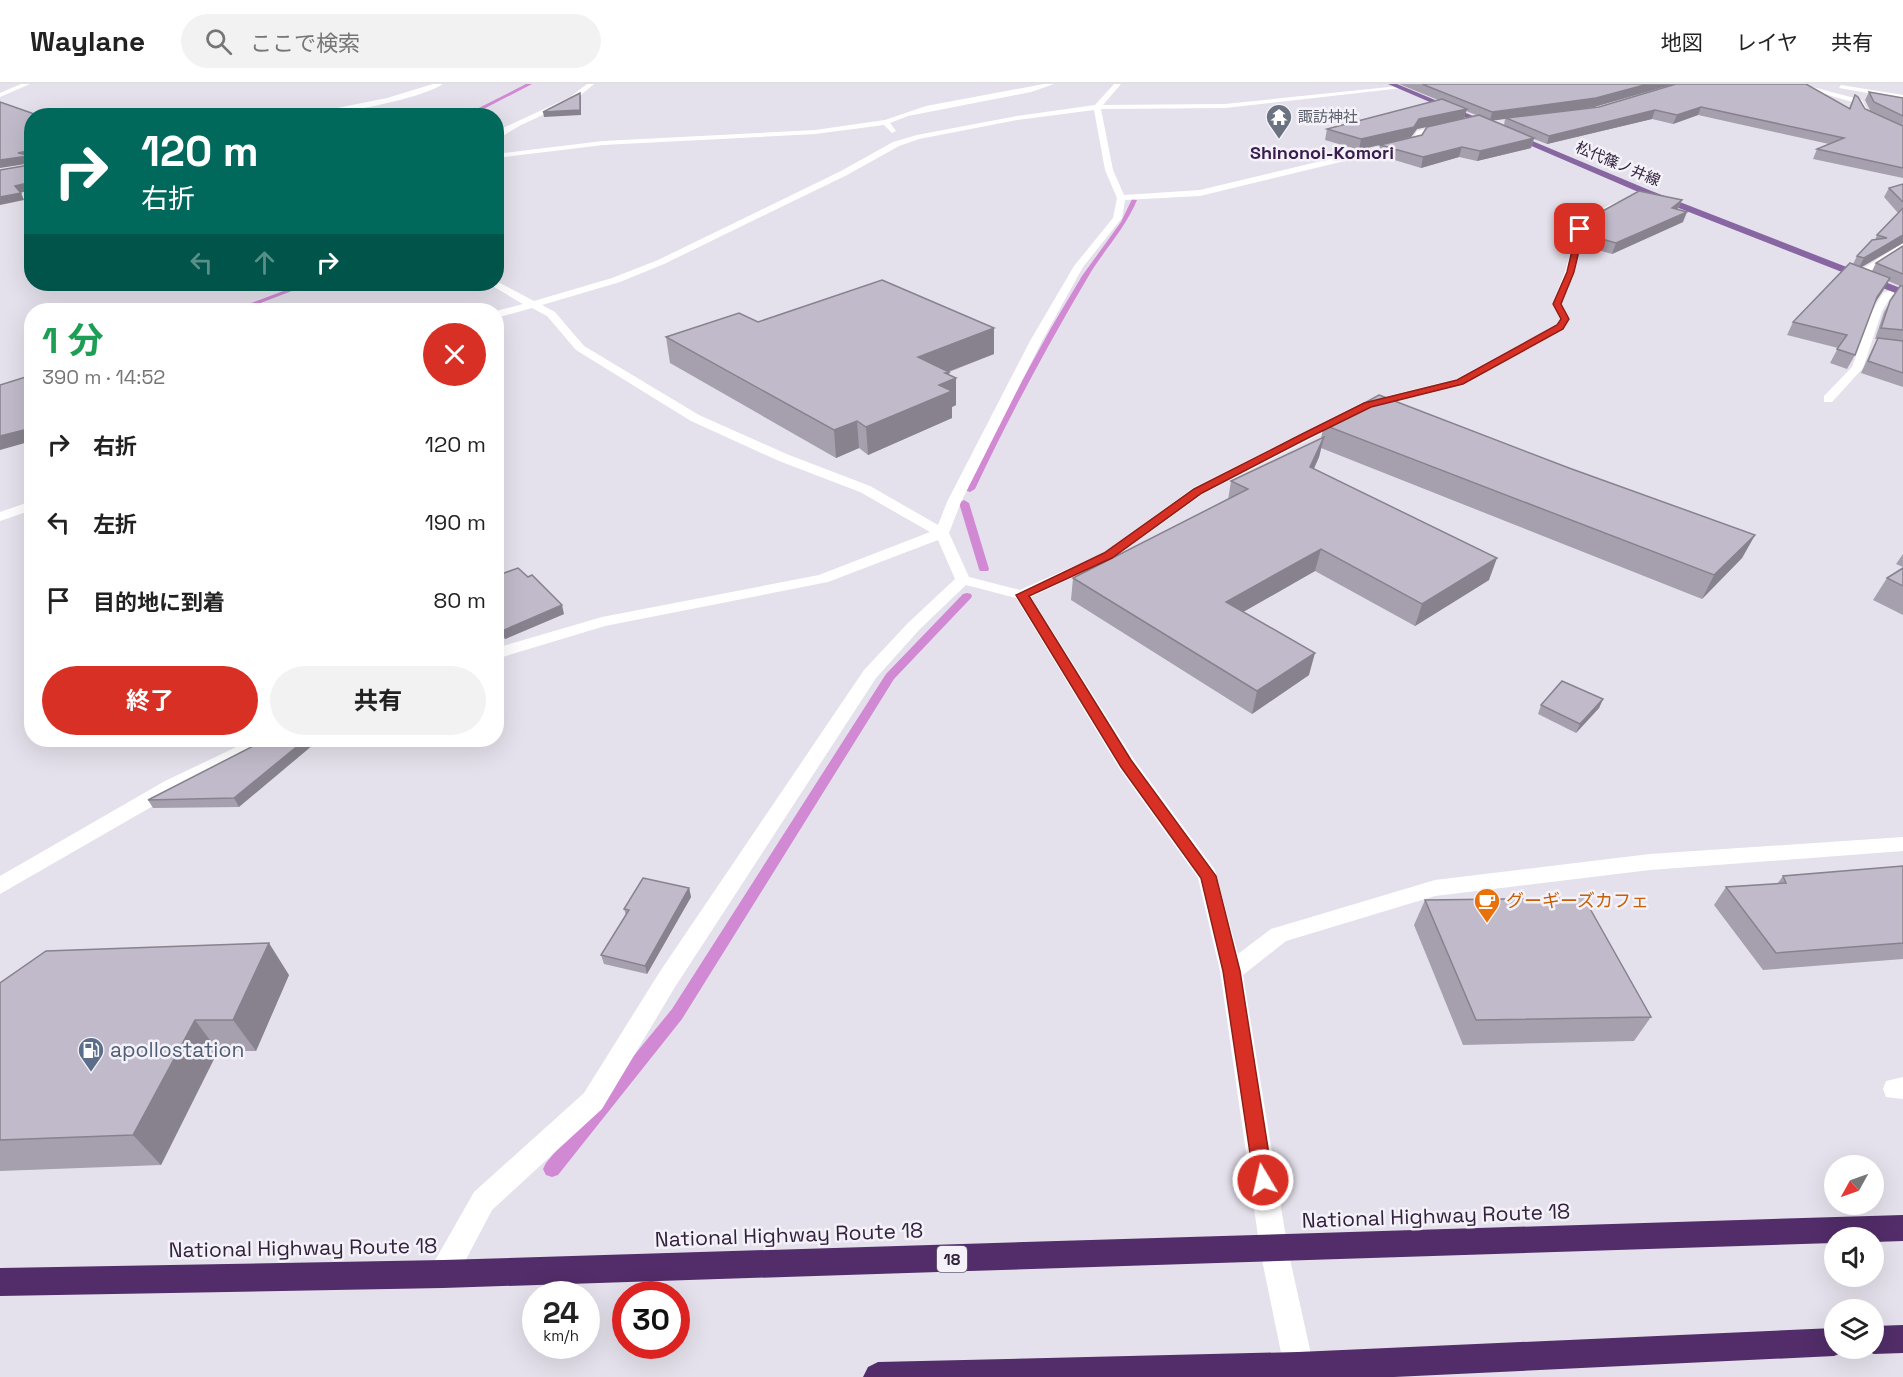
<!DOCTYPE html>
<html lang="ja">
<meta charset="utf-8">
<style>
:root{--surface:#fff;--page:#f2f2f2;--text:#222;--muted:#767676;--line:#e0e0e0;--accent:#d93025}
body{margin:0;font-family:"Space Grotesk","Noto Sans JP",sans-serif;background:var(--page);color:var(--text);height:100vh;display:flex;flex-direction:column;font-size:22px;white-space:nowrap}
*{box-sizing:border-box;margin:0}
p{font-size:20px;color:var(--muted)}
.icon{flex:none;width:33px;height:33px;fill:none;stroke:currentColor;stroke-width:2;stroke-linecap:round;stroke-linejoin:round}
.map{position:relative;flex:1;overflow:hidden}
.details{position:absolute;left:24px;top:219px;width:480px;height:444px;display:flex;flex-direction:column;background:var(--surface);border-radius:24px;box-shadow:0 6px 24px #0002}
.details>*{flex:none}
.hud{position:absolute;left:24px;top:24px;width:480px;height:183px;border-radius:24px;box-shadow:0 6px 24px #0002;background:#00695c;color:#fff;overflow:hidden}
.needle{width:39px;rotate:230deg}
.controls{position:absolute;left:1824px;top:1071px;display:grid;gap:12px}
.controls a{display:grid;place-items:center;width:60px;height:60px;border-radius:50%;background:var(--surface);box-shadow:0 6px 24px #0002;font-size:30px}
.speed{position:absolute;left:522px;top:1197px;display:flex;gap:12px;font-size:30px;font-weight:700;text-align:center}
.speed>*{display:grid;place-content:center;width:78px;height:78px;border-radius:50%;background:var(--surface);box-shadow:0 6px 24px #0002;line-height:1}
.speed small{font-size:15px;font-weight:400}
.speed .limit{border:9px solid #d22;background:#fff;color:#111}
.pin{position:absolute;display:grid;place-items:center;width:51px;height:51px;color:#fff;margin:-26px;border-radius:12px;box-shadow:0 3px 9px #0006}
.me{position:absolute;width:66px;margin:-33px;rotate:351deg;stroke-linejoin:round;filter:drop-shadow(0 0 4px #0008)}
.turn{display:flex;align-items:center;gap:21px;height:126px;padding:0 18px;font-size:27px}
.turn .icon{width:78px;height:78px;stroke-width:2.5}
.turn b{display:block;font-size:42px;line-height:51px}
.lanes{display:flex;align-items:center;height:57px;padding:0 18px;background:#0003;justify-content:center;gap:30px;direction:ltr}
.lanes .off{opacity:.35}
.round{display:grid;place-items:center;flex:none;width:63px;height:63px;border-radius:32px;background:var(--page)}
.headline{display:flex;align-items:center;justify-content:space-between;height:102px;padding:0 18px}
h1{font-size:36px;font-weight:700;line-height:45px;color:#1e9e55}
.button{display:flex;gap:12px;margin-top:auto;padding:12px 18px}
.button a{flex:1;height:69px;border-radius:36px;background:var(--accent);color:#fff;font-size:24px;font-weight:700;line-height:69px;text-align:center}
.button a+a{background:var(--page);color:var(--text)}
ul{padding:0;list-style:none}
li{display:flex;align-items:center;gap:18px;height:78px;padding:0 18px}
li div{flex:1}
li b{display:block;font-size:22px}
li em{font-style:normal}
header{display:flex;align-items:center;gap:36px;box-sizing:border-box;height:84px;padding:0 30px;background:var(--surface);border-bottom:2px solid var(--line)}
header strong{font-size:28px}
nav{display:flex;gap:33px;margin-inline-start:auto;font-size:21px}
.search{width:420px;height:54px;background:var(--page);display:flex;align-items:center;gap:15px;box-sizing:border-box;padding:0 21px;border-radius:33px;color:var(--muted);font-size:22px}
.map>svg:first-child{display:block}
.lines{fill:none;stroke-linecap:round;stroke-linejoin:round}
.stream{fill:#d089d2;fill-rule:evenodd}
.minor{fill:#fff;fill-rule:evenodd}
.major{fill:#8766a2;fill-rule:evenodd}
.highway{fill:#522d69;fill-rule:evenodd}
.wall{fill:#a6a0ae;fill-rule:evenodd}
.shaded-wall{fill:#87828d}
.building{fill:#c1baca;stroke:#87828d;stroke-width:1.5}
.route{fill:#d93025;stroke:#8d1f18;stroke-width:1.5}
.labels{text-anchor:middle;stroke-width:5;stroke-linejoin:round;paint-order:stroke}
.far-worship-label{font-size:15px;fill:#5b616d;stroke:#f4f2f8;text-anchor:start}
.far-street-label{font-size:15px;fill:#31213d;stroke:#f4f2f8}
.shield{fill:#f4f2f8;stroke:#6c6075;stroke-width:1.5}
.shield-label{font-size:16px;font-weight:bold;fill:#31213d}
.far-quarter-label{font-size:18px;font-weight:bold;fill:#3a1d4f;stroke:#f4f2f8}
.food-label{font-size:18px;fill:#c56008;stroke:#f4f2f8;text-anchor:start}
.near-service-label{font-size:21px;fill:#4e5e75;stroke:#f4f2f8;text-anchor:start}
.near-street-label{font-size:21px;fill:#31213d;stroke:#f4f2f8}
</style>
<header>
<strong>Waylane</strong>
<div class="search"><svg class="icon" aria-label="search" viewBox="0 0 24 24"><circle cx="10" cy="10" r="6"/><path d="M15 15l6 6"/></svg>ここで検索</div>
<nav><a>地図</a><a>レイヤ</a><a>共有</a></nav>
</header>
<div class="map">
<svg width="1903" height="1293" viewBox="0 0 1903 1293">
<rect width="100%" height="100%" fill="#e5e1ec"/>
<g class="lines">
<g class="stream">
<path d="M526 0H532L470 32H463Z"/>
<path d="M1132 115 1137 116C1125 145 1103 167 1088 193 1047 262 1009 333 975 405L970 408 967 407 965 405 1007 324 1051 244 1082 192 1121 138Z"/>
<path d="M302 200H310L242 226H233Z"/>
<path d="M964 416 969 419 989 485 988 487H980L979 485 959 419Z"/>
<path d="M967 509 971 510 972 512 971 514 894 595 682 935 558 1091 552 1093 546 1091 543 1085 546 1079 672 925 886 590 963 510Z"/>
</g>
<g class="minor">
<path d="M21 0H30L0 13V9Z"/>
<path d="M433 0H443C416 17 330 32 297 32L387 14Z"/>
<path d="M587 0H594L575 16 521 41 496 56V50L503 44 570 13Z"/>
<path d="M1044 0H1054L1031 8 908 32 890 39 896 47 892 49 884 41 815 50 603 61 496 74V70L603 57 815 46 885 36 926 22Z"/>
<path d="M1114 0H1121L1103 21 1225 20 1399 2 1402 4 1225 24 1101 25 1113 86 1124 111 1200 106 1413 55 1417 47 1449 40 1453 42 1423 51 1419 59 1200 112 1125 116 1122 134 1083 183 1042 257 961 418 949 449 969 493 1020 506 1103 469 1193 404 1363 318 1456 295 1556 241 1560 235 1552 220 1565 188 1577 143 1594 128 1617 118 1624 120 1600 132 1584 146 1575 188 1562 220 1570 235 1564 245 1464 301 1371 324 1203 410 1113 475 1031 513 1133 674 1215 786 1238 870 1271 845 1435 796 1650 770 1903 753V767L1650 786 1435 812 1286 857 1243 891 1288 1166 1316 1293H1286L1260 1166 1220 887 1198 794 1119 684 1016 514 966 501 920 545 876 594 675 903 602 1025 492 1126 453 1200 443 1204 433 1200 429 1190 433 1180 474 1108 584 1009 659 889 864 586 908 539 955 495 938 456 828 498 605 542 496 575V564L602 533 819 491 930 448 860 408 779 377 691 337 576 266 547 232 532 224 496 234V227L523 220 489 200 498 198 534 217 612 194 658 176 841 87 893 58 917 51 1017 32 1095 21ZM1094 26 1105 86 1117 114 1113 134 1074 182 1030 257 947 418 938 441 870 402 789 371 699 331 584 262 555 228 542 221 620 198 664 180 847 91 899 62 919 55 1017 36Z"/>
<path d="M1790 0H1801L1862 16 1868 28 1903 45V50L1862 31 1856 19Z"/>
<path d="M1841 1 1903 11V15L1839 4Z"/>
<path d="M1903 159V166L1862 193 1853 191Z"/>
<path d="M1898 204 1903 207 1892 211 1882 227 1863 284 1832 318H1824V312L1852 283 1872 227 1883 209Z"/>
<path d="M32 417V426L0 437V428Z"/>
<path d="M251 656H274L271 660 179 707 0 810V792L165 697Z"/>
<path d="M1903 993V1015L1886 1013 1883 1005 1886 997Z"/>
</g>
<path class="major" d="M1388 0H1397L1649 106 1903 205V212L1643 110Z"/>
<g class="highway">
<path d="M1903 1131V1157L1874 1158V1154H1834V1159L443 1204 0 1212V1184L443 1176Z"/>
<path d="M1903 1241V1269L1874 1270 1864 1266 1874 1264V1242Z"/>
<path d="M1834 1244V1264H1846L1844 1268 1834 1272 1394 1293H863L868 1283 878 1278 1298 1268Z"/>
</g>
</g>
<g class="wall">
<path d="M1399 0H1674L1594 23 1565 27 1599 23 1676 0 1849 24 1855 11 1865 25 1870 26 1865 16 1869 8 1903 14V94L1813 75 1817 65 1829 60 1698 31 1673 40 1652 35 1547 60 1534 55 1531 64 1477 77 1459 73 1421 84 1378 71 1380 61 1422 51 1431 42 1417 45 1411 53 1359 66 1325 56 1327 45 1438 16ZM1466 27 1476 31 1464 34ZM1501 35H1505L1504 41 1492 36Z"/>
<path d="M1903 100V159L1862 183 1872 187 1876 179 1903 162V303L1861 289 1877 255H1875L1884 228 1900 202 1888 197 1875 219 1855 271 1847 285 1830 279 1838 264 1787 251 1793 238 1853 180 1857 172 1875 156 1877 151 1898 129 1884 113 1889 104Z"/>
<path d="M1682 116 1678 125 1683 138 1612 170 1583 162 1586 147 1590 136Z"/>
<path d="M758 238 994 270 949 288 956 321 952 323V334L868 371 859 364 836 374 670 279 666 253Z"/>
<path d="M1324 341 1569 384 1755 451 1742 474 1702 515 1321 364 1319 373 1314 385 1489 496 1415 542 1315 487 1243 528 1309 591 1252 630 1071 516 1073 494 1228 416 1231 397 1321 354Z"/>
<path d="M1903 470V483L1896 480Z"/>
<path d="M1903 484V531L1873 516 1887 494Z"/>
<path d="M496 492 564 530 505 555 496 547Z"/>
<path d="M1603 615 1599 624 1576 649 1538 630 1541 621Z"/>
<path d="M265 656 239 723 153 724 148 716Z"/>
<path d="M1903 782V875L1763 886 1714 821 1726 803 1777 800 1783 792Z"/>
<path d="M689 804 691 813 647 890 604 880 601 871 626 831 624 825Z"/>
<path d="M1425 816 1651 933 1634 957 1463 961 1414 841Z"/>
<path d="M289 891 256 967H218L161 1081 0 1087V899Z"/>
</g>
<g class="shaded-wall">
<path d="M1648 0H1674L1594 23 1508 34H1506L1505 35 1490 37 1492 28Z"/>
<path d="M580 9 581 14V31L544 33 543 28Z"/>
<path d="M1701 23 1698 31 1673 40 1677 31Z"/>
<path d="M1467 25 1464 35 1417 45 1411 53 1359 66 1361 55 1419 35Z"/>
<path d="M1655 26 1652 35 1547 60 1549 52Z"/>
<path d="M1534 54 1531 64 1477 77 1480 67Z"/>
<path d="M1462 63 1459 73 1421 84 1423 73Z"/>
<path d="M32 66V73L28 72 32 79 0 84V76L18 69Z"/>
<path d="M32 98V106L19 109 15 102Z"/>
<path d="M21 109 24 116 0 121V113Z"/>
<path d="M1682 116 1677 126 1672 124Z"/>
<path d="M1687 128 1683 138 1612 170 1616 159Z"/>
<path d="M1903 151V159L1858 185 1864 174Z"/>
<path d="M1890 194 1883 207 1870 226 1877 213Z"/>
<path d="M994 244V270L947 288H949V297L956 294V321L952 323V334L868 371 866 343 918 273Z"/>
<path d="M857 337 859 364 836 374 834 346Z"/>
<path d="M32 344V357L0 366V352Z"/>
<path d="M1324 353 1319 373 1305 403 1310 383Z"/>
<path d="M1755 451 1742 474 1702 515 1714 491Z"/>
<path d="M1321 465 1315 487 1222 540 1226 518Z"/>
<path d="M1497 474 1489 496 1415 542 1422 520Z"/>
<path d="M562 521 564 530 505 555 502 547Z"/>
<path d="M1315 569 1309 591 1252 630 1257 607Z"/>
<path d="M1603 615 1599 624 1576 649 1580 640Z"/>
<path d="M305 656H319L239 723 234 714Z"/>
<path d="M689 804 691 813 647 890 645 882Z"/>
<path d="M269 859 289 891 256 967 233 936Z"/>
<path d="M195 936 218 967 161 1081 133 1051Z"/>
</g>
<g class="building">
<path d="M1422 0H1648L1596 14 1492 28Z"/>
<path d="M1676 0H1806L1850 25 1855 11 1858 13 1865 25 1903 42V84L1817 65 1844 54 1701 23 1677 31 1655 26 1549 52 1506 34 1599 23Z"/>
<path d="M1869 8 1903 14V32L1874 18Z"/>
<path d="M580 9V26L543 28Z"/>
<path d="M1442 15 1467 25 1419 35 1414 43 1361 55 1327 45Z"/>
<path d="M0 18 40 32H32V66L18 69 32 72V98L15 102 21 109 0 113V86L29 81 31 74 28 72 0 76Z"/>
<path d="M1479 31 1534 54 1480 67 1462 63 1423 73 1380 61 1422 51 1427 43Z"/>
<path d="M1903 100V118L1889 104Z"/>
<path d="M1639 107 1682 116 1672 124 1687 128 1616 159 1587 151 1590 136 1599 129Z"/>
<path d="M1903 124V151L1864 174 1857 172 1872 156 1887 154 1877 151Z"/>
<path d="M1903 162V190L1876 179Z"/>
<path d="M1850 179 1890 194 1877 213 1855 271 1837 265 1847 251 1793 238Z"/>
<path d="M882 196 994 244 918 273 949 288 945 289 956 294 939 301 952 307 866 343 857 337 834 346 666 253 739 229 758 238Z"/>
<path d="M1900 202H1903V246L1881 244 1890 217Z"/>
<path d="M1878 254 1903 257V289L1868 277Z"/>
<path d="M32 291V344L0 352V301Z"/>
<path d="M1379 311 1569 384 1755 451 1714 491 1324 341Z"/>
<path d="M1324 353 1310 383 1497 474 1422 520 1321 465 1226 518 1315 569 1257 607 1073 494 1248 405 1231 397Z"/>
<path d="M518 484 528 493 532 491 562 521 502 547 496 541V492Z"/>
<path d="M1903 484V502L1887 494Z"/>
<path d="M1562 597 1603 615 1580 640 1541 621Z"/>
<path d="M265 656H305L234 714 148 716Z"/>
<path d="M1903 782V859L1776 869 1726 803 1786 799 1783 792Z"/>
<path d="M643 794 689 804 645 882 601 871 629 826 624 825Z"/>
<path d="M1584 814 1651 933 1476 936 1425 816Z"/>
<path d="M269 859 233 936H195L133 1051 0 1056V899L46 867Z"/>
</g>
<path class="route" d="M1580 143 1584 145 1574 188 1561 220 1569 235 1563 245 1463 300 1371 323 1308 354 1202 409 1112 474 1029 512 1131 676 1216 792 1240 887 1273 1096 1270 1103 1263 1105 1257 1103 1254 1096 1223 887 1201 794 1121 683 1016 511 1104 469 1194 405 1302 350 1364 319 1457 296 1557 241 1561 235 1553 220 1567 188 1577 145Z"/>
<defs>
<g id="temple-pin" transform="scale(1.35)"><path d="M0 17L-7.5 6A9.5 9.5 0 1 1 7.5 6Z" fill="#6b7280" stroke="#f4f2f8"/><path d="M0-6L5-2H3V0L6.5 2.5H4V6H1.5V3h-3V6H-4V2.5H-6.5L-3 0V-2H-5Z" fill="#fff"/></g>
<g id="cafe-pin" transform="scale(1.35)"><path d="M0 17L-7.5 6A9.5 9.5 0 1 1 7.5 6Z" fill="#e8710a" stroke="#f4f2f8"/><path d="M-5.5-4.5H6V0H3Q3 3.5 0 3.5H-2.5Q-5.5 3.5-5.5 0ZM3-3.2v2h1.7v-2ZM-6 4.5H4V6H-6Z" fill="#fff"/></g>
<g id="fuel-pin" transform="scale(1.35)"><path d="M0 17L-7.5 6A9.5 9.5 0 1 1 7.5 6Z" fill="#5c6f8a" stroke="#f4f2f8"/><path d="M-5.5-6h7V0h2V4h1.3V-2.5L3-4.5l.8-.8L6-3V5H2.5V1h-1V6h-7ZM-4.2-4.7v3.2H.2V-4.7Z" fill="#fff"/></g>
</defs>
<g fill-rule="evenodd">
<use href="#temple-pin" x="1279" y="33"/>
<use href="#cafe-pin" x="1487" y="817"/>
<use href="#fuel-pin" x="91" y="966"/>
</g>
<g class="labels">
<g class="far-worship-label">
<text x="1298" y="38">諏訪神社</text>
</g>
<g class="far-street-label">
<text transform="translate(1618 80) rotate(23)" y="5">松代篠ノ井線</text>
</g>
<rect class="shield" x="937" y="1162" width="30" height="26" rx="4.5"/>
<g class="shield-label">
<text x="952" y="1181">18</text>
</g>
<g class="far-quarter-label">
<text x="1322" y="75">Shinonoi-Komori</text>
</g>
<g class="food-label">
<text x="1506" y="823">グーギーズカフェ</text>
</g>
<g class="near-service-label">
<text x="110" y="973">apollostation</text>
</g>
<g class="near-street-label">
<text transform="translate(1436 1132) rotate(-2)" y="7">National Highway Route 18</text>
<text transform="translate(789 1151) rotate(-2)" y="7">National Highway Route 18</text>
<text transform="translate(303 1164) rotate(-1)" y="7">National Highway Route 18</text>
</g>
</g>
</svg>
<div class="controls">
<a><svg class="needle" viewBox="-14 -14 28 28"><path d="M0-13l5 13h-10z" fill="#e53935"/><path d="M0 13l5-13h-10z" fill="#767676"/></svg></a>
<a><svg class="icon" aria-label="sound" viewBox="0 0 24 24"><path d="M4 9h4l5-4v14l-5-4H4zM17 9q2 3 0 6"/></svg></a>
<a><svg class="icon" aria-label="layers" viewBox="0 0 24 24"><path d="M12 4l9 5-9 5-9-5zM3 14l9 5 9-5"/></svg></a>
</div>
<div class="speed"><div>24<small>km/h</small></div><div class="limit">30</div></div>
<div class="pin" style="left:1580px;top:145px;background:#d93025"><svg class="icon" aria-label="arrive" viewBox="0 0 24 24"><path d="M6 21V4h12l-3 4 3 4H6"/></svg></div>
<svg class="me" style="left:1263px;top:1096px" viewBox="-20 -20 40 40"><circle r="17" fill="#d93025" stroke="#fff" stroke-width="3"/><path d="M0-11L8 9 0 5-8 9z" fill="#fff"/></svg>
<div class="hud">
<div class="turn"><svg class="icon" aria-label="right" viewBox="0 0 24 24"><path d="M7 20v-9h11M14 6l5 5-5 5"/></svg><div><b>120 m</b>右折</div></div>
<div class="lanes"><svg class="icon off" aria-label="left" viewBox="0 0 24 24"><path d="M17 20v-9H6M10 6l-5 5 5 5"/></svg><svg class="icon off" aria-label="ahead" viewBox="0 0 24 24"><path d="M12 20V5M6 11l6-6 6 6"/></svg><svg class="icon" aria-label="right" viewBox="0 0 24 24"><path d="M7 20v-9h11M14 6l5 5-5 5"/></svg></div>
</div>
<section class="details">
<div class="headline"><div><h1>1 分</h1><p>390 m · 14:52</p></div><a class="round" style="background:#d93025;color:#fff"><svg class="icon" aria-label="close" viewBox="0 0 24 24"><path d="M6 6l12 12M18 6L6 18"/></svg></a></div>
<ul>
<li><svg class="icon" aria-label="right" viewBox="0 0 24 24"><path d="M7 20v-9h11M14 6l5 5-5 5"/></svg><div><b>右折</b></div><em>120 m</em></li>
<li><svg class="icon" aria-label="left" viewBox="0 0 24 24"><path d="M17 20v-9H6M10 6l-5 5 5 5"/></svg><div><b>左折</b></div><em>190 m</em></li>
<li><svg class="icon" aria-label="arrive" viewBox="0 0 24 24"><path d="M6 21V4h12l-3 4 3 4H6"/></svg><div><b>目的地に到着</b></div><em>80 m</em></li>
</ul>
<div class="button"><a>終了</a><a>共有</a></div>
</section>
</div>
